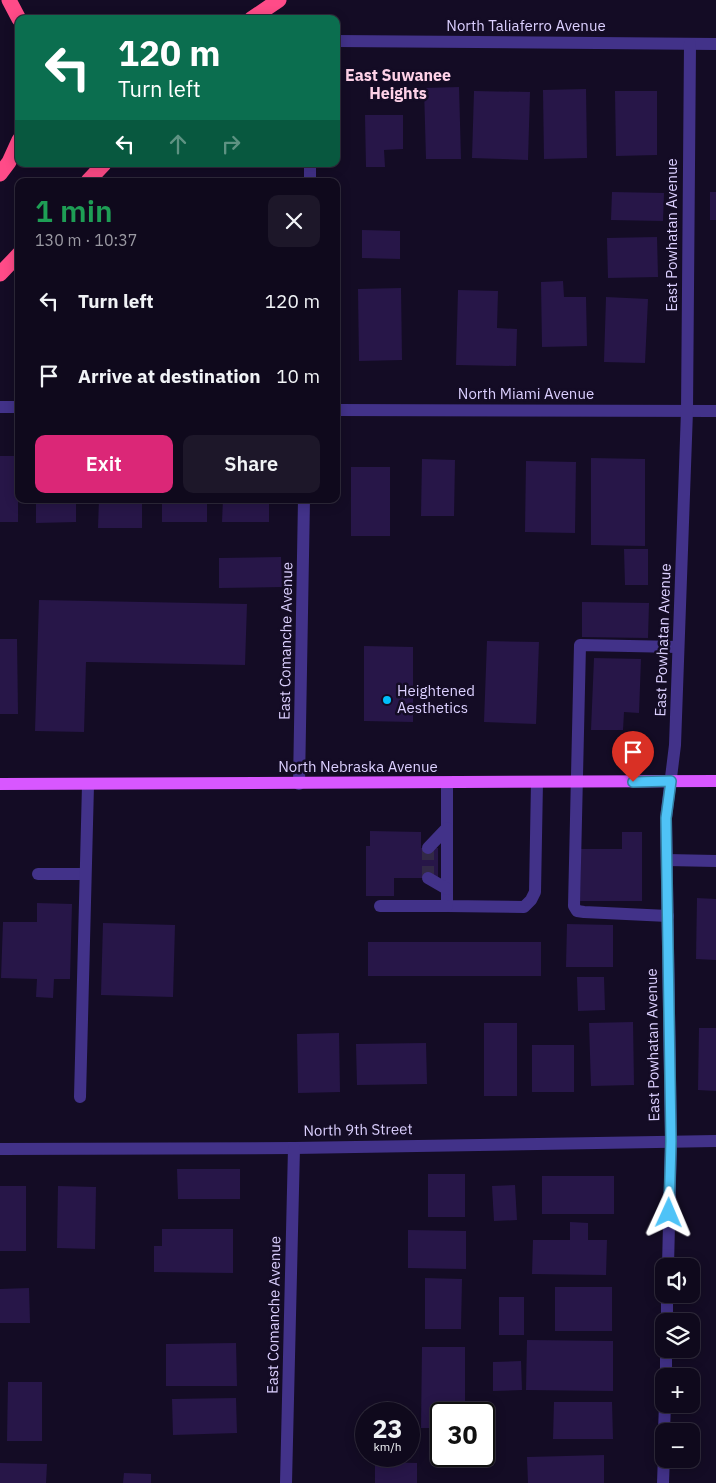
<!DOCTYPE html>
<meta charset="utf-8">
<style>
:root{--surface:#0f091c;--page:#1d1729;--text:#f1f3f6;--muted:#9b9aa3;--line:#2f2a3b;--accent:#db2777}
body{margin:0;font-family:"IBM Plex Sans",sans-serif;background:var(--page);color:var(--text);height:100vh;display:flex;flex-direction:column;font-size:19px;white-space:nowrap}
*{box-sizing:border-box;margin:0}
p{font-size:16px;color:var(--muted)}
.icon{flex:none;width:28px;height:28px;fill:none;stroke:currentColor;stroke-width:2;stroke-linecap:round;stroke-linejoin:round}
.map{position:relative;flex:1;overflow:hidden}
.sheet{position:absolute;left:15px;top:178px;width:325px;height:325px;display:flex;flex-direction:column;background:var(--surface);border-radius:10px;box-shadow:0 2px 12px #0003,0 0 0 1px var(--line)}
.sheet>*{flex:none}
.top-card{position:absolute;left:15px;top:15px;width:325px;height:152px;border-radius:10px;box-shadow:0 2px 12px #0003,0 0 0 1px var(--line);background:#0b6e4f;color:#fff;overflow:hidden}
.controls{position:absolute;left:655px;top:1258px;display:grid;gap:10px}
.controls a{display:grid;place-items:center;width:45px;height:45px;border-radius:10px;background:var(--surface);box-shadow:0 2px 12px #0003,0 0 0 1px var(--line);font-size:25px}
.speed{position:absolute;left:355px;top:1402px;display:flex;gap:10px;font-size:25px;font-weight:700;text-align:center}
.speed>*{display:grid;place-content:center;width:65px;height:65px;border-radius:50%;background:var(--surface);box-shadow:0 2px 12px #0003,0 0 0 1px var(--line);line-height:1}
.speed small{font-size:12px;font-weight:400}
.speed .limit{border:2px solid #111;border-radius:8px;background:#fff;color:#111}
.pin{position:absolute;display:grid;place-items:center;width:42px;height:42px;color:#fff;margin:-51px -21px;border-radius:50% 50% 50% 0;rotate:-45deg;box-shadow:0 0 5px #0007}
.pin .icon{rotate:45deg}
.me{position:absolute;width:55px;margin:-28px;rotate:1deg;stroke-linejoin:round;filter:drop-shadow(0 0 4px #0008)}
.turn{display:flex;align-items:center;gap:18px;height:105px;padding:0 20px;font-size:22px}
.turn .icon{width:65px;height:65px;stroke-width:2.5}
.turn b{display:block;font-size:35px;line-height:42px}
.lanes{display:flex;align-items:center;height:48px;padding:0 20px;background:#0003;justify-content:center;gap:25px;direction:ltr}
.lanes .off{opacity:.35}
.round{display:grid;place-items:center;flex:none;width:52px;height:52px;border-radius:10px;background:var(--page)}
.overview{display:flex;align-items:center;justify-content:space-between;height:85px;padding:0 20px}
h1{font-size:30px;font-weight:600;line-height:38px;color:#1e9e55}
.primary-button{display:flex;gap:10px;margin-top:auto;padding:10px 20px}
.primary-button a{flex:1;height:58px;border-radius:10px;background:var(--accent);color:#fff;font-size:20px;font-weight:600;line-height:58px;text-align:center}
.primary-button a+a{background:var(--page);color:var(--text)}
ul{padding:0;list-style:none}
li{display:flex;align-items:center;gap:15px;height:75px;padding:0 20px}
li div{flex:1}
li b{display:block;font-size:19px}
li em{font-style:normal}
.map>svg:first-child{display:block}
.building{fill:#271648}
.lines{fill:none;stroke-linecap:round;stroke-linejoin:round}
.minor-tunnel{stroke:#322946;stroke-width:12;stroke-dasharray:12 6;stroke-linecap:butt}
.minor{stroke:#423289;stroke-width:12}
.major{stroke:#d857ff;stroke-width:12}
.highway{stroke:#ff4b88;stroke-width:15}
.route-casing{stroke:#337fa1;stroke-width:12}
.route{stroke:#4fc3f7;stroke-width:9}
.poi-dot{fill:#00bffb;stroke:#140c25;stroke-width:2}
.labels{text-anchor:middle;stroke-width:5;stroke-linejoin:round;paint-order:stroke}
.street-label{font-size:15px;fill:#dcd0ff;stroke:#140c25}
.poi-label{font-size:15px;fill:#dcd0ff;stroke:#140c25;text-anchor:start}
.neighbourhood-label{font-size:16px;font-weight:bold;fill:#ffd2e8;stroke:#140c25}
</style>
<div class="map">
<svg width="716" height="1483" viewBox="0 0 716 1483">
<rect width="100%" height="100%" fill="#140c25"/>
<g class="building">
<path d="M459 87 461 159H426L424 88Z"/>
<path d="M586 89 587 158 544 159 543 90Z"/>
<path d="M474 91 530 92 528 160 472 158Z"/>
<path d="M615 91H657V155L616 156Z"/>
<path d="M365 115H403V149L384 150 385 167H366Z"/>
<path d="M612 192 664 193 663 221 611 220Z"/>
<rect x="710" y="192" width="6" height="28"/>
<path d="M362 230 400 231V259L362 258Z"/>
<path d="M657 237 658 277 608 278 607 238Z"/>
<path d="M563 281 564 297H586L587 346 542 347 541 282Z"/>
<path d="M401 288 402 360 359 361 358 289Z"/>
<path d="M458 290 498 291 497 328 517 329 516 366 456 365Z"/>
<path d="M606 297 648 299 645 363 604 362Z"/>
<rect x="0" y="456" width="18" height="66"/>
<path d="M591 458 645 459V546L591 545Z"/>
<path d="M422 459 455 460 454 516H421Z"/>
<path d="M526 461 576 462 575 533 525 532Z"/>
<rect x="351" y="467" width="39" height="69"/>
<path d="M36 499H76V522L36 523Z"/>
<path d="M99 499H142V528H98Z"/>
<rect x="162" y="499" width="45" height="23"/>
<path d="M223 499H269V522H222Z"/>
<path d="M624 549H648V585H625Z"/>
<path d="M281 557 282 587 219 588V558Z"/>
<path d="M39 600 247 604 245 665 86 662 84 732 35 731Z"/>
<path d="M582 602 649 603 648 638 582 637Z"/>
<path d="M0 639H17L18 714H0Z"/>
<path d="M487 641 539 642 536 724 484 722Z"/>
<path d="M364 646 413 647V722L364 721Z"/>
<path d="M594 658 641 659 639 713 624 712 623 730H591Z"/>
<path d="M370 831 421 832V848H438V878H394V896H366V846H370Z"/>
<path d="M622 832H642V901H580L581 849H622Z"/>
<path d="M697 898 716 899V960L696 959Z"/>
<path d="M37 903 72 904 70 979H54L53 998 36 997 37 979 1 978 3 922H37Z"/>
<path d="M103 923 175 925 173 997 101 995Z"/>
<path d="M567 924 613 925V967H566Z"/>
<rect x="368" y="942" width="173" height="34"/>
<path d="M577 977H604L605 1010 578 1011Z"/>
<path d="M633 1022 634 1085 591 1086 589 1023Z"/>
<rect x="484" y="1023" width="33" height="73"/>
<path d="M699 1028H716V1091L698 1090Z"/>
<path d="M339 1033 340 1092 298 1093 297 1034Z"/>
<path d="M426 1043 427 1084 357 1085 356 1044Z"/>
<rect x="532" y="1045" width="42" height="47"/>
<path d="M177 1169H240V1199H178Z"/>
<rect x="428" y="1174" width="37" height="43"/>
<rect x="542" y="1176" width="72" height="38"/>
<path d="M515 1185 517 1220 494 1221 492 1186Z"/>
<rect x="0" y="1186" width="26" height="65"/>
<path d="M58 1186 96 1187 95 1249 57 1248Z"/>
<path d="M570 1222 588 1223V1240H607L606 1275 532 1274 533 1240H570Z"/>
<path d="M162 1229H233V1273L154 1272V1246H162Z"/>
<path d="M408 1230 466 1231V1269L408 1268Z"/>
<path d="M425 1278 462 1279 461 1329H425Z"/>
<rect x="555" y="1287" width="57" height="44"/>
<path d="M29 1288 30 1323H0V1289Z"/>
<rect x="499" y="1297" width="25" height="38"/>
<path d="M527 1340 613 1341V1391L526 1390Z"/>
<path d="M236 1343 237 1386H166V1344Z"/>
<path d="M422 1347H465V1414H441V1428H421Z"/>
<path d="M521 1361 522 1390 493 1391V1362Z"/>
<path d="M8 1382H42V1441H7Z"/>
<path d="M236 1398 237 1433 173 1435 172 1399Z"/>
<path d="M554 1402H612L613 1439H553Z"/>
<path d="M604 1455V1483H528L527 1457Z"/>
<path d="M375 1462 417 1463V1483H375Z"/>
<path d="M0 1463 47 1464 46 1483H0Z"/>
<path d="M124 1473 151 1474V1483H123Z"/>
</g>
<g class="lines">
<path class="minor-tunnel" d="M428 878V848"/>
<g class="minor">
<path d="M336 41 716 44"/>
<path d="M310 181V164"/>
<path d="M0 407H19"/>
<path d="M336 410 716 411"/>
<path d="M447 783V906L524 907 531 900 535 892 537 782"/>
<path d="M299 784 304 499"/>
<path d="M428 848 447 828"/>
<path d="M667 860 716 861"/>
<path d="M38 874H85"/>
<path d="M428 878 447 889"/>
<path d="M380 906H447"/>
<path d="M668 916 584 912 577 911 574 906 580 645 678 647"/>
<path d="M80 1097 88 785"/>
<path d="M0 1149 294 1148 716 1141"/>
<path d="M668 1266 671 1141 666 818 675 745 687 411 690 44"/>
<path d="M667 1321V1294"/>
<path d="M666 1376V1349"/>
<path d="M664 1431 665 1404"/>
<path d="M286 1483 294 1148"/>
<path d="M663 1483 664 1455"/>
</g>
<path class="major" d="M0 784 716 781"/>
<g class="highway">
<path d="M9 0 19 19"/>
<path d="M251 19 279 0"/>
<path d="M0 174 9 162 19 140"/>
<path d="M88 181 104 164"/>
<path d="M0 274 19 254"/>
</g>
</g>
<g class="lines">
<g class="route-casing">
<path id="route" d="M633 782 671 781 666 818 671 1141 669 1213"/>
</g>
<use href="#route" class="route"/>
</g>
<circle class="poi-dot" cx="387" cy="700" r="5"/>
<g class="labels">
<g class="street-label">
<text x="526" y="31">North Taliaferro Avenue</text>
<text transform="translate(672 235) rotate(-90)" y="5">East Powhatan Avenue</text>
<text x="526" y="399">North Miami Avenue</text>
<text transform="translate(663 640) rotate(-88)" y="5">East Powhatan Avenue</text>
<text transform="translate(286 641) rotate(-89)" y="5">East Comanche Avenue</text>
<text x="358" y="772">North Nebraska Avenue</text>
<text transform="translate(653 1045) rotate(-91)" y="5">East Powhatan Avenue</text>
<text transform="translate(358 1130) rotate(-1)" y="5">North 9th Street</text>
<text transform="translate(274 1315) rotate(-89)" y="5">East Comanche Avenue</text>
</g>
<g class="poi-label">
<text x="397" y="696">Heightened<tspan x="397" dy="17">Aesthetics</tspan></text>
</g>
<g class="neighbourhood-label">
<text x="398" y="81">East Suwanee<tspan x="398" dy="18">Heights</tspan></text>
</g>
</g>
</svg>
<div class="controls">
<a><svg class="icon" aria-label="sound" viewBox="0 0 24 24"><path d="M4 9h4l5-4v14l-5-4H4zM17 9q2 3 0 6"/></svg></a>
<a><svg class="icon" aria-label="layers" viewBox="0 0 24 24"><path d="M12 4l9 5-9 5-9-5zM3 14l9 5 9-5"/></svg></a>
<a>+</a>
<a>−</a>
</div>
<div class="speed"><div>23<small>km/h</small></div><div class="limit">30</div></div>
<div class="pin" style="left:633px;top:782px;background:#d93025"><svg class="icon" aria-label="arrive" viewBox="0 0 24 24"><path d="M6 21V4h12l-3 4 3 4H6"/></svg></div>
<svg class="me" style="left:669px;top:1213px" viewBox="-20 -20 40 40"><path d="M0-17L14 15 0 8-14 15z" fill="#4fc3f7" stroke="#fff" stroke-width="4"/></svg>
<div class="top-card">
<div class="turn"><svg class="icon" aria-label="left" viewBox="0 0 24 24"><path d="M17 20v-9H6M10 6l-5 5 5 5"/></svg><div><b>120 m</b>Turn left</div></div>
<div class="lanes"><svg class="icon" aria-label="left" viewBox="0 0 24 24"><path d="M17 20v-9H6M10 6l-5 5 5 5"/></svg><svg class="icon off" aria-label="ahead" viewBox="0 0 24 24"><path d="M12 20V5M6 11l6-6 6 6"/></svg><svg class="icon off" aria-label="right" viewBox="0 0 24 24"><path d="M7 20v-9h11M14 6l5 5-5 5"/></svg></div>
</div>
<section class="sheet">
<div class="overview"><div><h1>1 min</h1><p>130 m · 10:37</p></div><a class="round"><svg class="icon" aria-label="close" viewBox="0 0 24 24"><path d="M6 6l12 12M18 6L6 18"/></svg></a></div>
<ul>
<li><svg class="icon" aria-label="left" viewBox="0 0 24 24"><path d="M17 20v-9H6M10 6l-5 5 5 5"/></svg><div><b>Turn left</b></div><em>120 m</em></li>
<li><svg class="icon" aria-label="arrive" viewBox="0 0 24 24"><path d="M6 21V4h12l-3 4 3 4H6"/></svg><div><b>Arrive at destination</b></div><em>10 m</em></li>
</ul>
<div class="primary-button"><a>Exit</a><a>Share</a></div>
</section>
</div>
